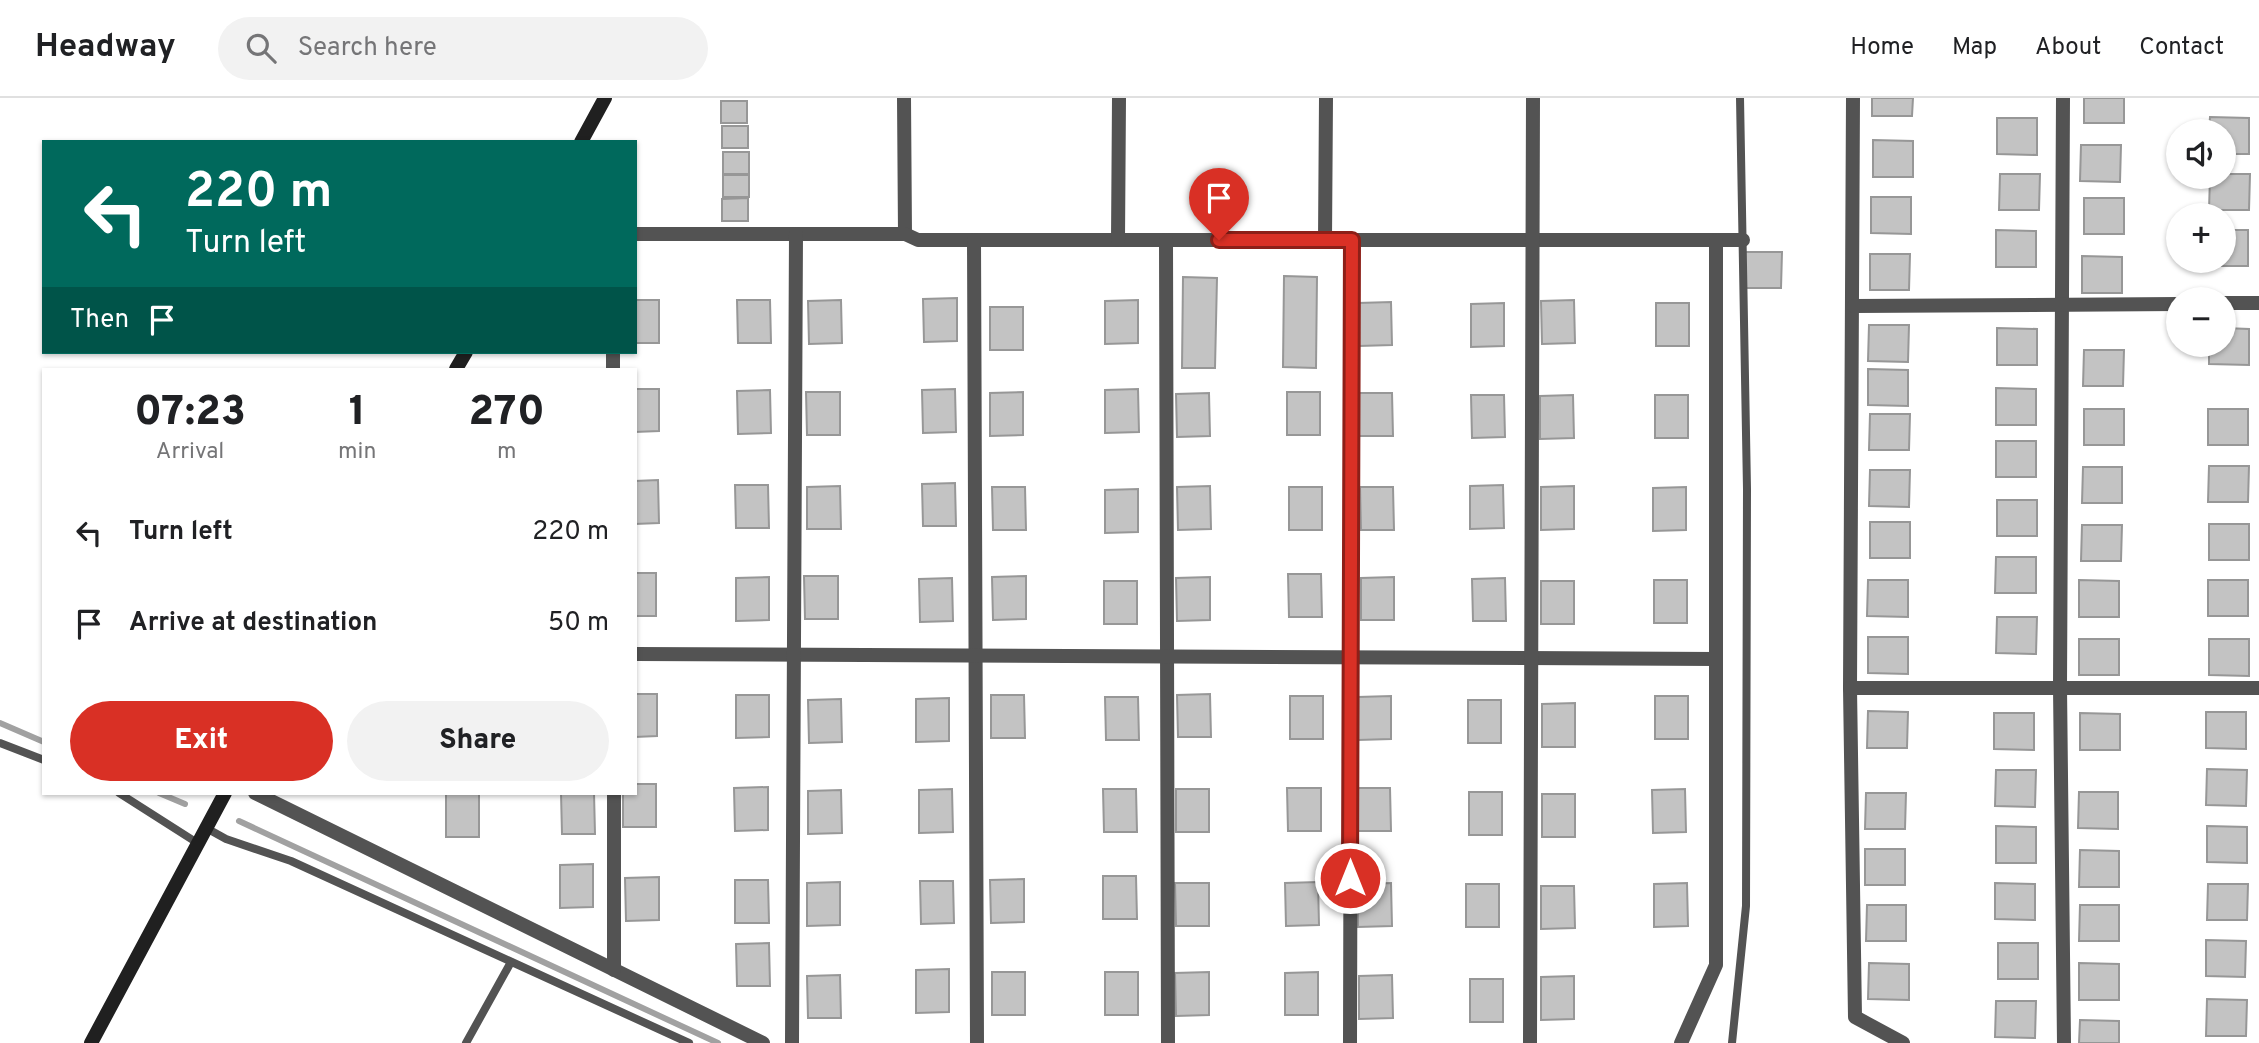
<!DOCTYPE html>
<meta charset="utf-8">
<style>
:root{--surface:#fff;--page:#f2f2f2;--text:#202124;--muted:#757577;--line:#e0e0e0;--accent:#d93025}
body{margin:0;font-family:Overpass,sans-serif;background:var(--page);color:var(--text);height:100vh;display:flex;flex-direction:column;font-size:26px;white-space:nowrap}
*{box-sizing:border-box;margin:0}
p{font-size:23px;color:var(--muted)}
.icon{flex:none;width:38px;height:38px;fill:none;stroke:currentColor;stroke-width:2;stroke-linecap:round;stroke-linejoin:round}
.map{position:relative;flex:1;overflow:hidden}
.details{position:absolute;left:42px;top:270px;width:595px;height:427px;display:flex;flex-direction:column;background:var(--surface);border-radius:0px;box-shadow:0 2px 5px #0004}
.details>*{flex:none}
.banner{position:absolute;left:42px;top:42px;width:595px;height:214px;border-radius:0px;box-shadow:0 2px 5px #0004;background:#00695c;color:#fff;overflow:hidden}
.buttons{position:absolute;left:2166px;top:21px;display:grid;gap:14px}
.buttons a{display:grid;place-items:center;width:70px;height:70px;border-radius:50%;background:var(--surface);box-shadow:0 2px 5px #0004;font-size:35px}
.pin{position:absolute;display:grid;place-items:center;width:60px;height:60px;color:#fff;margin:-72px -30px;border-radius:50% 50% 50% 0;rotate:-45deg;box-shadow:0 0 7px #0007}
.pin .icon{rotate:45deg}
.me{position:absolute;width:77px;margin:-38px;rotate:0deg;stroke-linejoin:round;filter:drop-shadow(0 0 5px #0008)}
.turn{display:flex;align-items:center;gap:24px;height:147px;padding:0 28px;font-size:32px}
.turn .icon{width:91px;height:91px;stroke-width:2.5}
.turn b{display:block;font-size:49px;line-height:60px}
.then{display:flex;align-items:center;height:66px;padding:0 28px;background:#0003;gap:14px;font-size:26px}
.eta{display:flex;justify-content:space-evenly;align-items:center;height:119px;text-align:center}
.eta b{font-size:42px;font-weight:800;line-height:49px}
.button{display:flex;gap:14px;margin-top:auto;padding:14px 28px}
.button a{flex:1;height:80px;border-radius:42px;background:var(--accent);color:#fff;font-size:28px;font-weight:800;line-height:80px;text-align:center}
.button a+a{background:var(--page);color:var(--text)}
ul{padding:0;list-style:none}
li{display:flex;align-items:center;gap:21px;height:91px;padding:0 28px}
li div{flex:1}
li b{display:block;font-size:26px}
li em{font-style:normal}
header{display:flex;align-items:center;gap:42px;box-sizing:border-box;height:98px;padding:0 35px;background:var(--surface);border-bottom:2px solid var(--line)}
header strong{font-size:33px}
nav{display:flex;gap:38px;margin-inline-start:auto;font-size:24px}
.search{width:490px;height:63px;background:var(--page);display:flex;align-items:center;gap:18px;box-sizing:border-box;padding:0 24px;border-radius:38px;color:var(--muted);font-size:26px}
.map>svg:first-child{display:block}
.lines{fill:none;stroke-linecap:round;stroke-linejoin:round}
.stream{stroke:#a1a1a1;stroke-width:6}
.building{fill:#c3c3c3;stroke:#979797;stroke-width:2}
.service{stroke:#535353;stroke-width:8}
.minor{stroke:#535353;stroke-width:14}
.secondary{stroke:#202020;stroke-width:14}
.route-casing{stroke:#8d1f18;stroke-width:18}
.route{stroke:#d93025;stroke-width:12}
</style>
<header>
<strong>Headway</strong>
<div class="search"><svg class="icon" aria-label="search" viewBox="0 0 24 24"><circle cx="10" cy="10" r="6"/><path d="M15 15l6 6"/></svg>Search here</div>
<nav><a>Home</a><a>Map</a><a>About</a><a>Contact</a></nav>
</header>
<div class="map">
<svg width="2259" height="945" viewBox="0 0 2259 945">
<rect width="100%" height="100%" fill="#fff"/>
<g class="lines">
<g class="stream">
<path d="M0 625 44 644"/>
<path d="M159 695 185 706"/>
<path d="M239 723 718 945"/>
</g>
</g>
<g class="building">
<path d="M1872 0H1913L1912 18H1872Z"/>
<rect x="2084" y="0" width="40" height="25"/>
<rect x="721" y="3" width="26" height="22"/>
<path d="M2210 19 2249 20V56H2224V33H2209Z"/>
<path d="M1997 20H2037V57L1997 56Z"/>
<rect x="722" y="28" width="26" height="22"/>
<path d="M1873 42 1913 43V79H1873Z"/>
<path d="M2081 47H2121L2120 84 2080 83Z"/>
<rect x="723" y="54" width="26" height="22"/>
<path d="M2000 76H2040L2039 112H1999Z"/>
<path d="M2224 76H2250L2249 112H2209L2210 79H2224Z"/>
<rect x="723" y="77" width="26" height="22"/>
<path d="M1871 99H1911V136L1871 135Z"/>
<path d="M748 100V123H722V101Z"/>
<rect x="2084" y="100" width="40" height="36"/>
<path d="M1996 132 2036 133V169H1996Z"/>
<path d="M2224 132H2248V168H2208V163H2224Z"/>
<path d="M1742 154H1782L1781 190H1741Z"/>
<path d="M1870 156H1910L1909 192H1870Z"/>
<path d="M2082 158 2122 159V195H2082Z"/>
<path d="M1284 178 1317 179 1316 270 1283 269Z"/>
<path d="M1183 179 1217 180 1215 270H1182Z"/>
<path d="M957 200V243L924 244 923 201Z"/>
<rect x="635" y="202" width="24" height="43"/>
<path d="M737 202H770L771 245H738Z"/>
<path d="M841 202 842 245 809 246 808 203Z"/>
<path d="M1138 202V245L1105 246V203Z"/>
<path d="M1574 202 1575 245 1542 246 1541 203Z"/>
<path d="M1391 204 1392 247 1359 248 1358 205Z"/>
<path d="M1504 205V248L1471 249V206Z"/>
<rect x="1656" y="205" width="33" height="43"/>
<rect x="990" y="209" width="33" height="43"/>
<path d="M1869 227H1909L1908 264 1868 263Z"/>
<path d="M1997 230 2037 231V267H1997Z"/>
<path d="M2224 230 2249 231V267L2209 266V247H2224Z"/>
<path d="M2084 252H2124L2123 288H2083Z"/>
<path d="M1868 271 1908 272V308L1868 307Z"/>
<path d="M1996 290 2036 291V327H1996Z"/>
<path d="M635 291H659V333L635 334Z"/>
<path d="M955 291 956 334 923 335 922 292Z"/>
<path d="M1138 291 1139 334 1105 335V292Z"/>
<path d="M770 292 771 335 738 336 737 293Z"/>
<path d="M806 294H840V337H807Z"/>
<path d="M1023 294V337L990 338V295Z"/>
<rect x="1287" y="294" width="33" height="43"/>
<path d="M1209 295 1210 338 1177 339 1176 296Z"/>
<path d="M1359 295H1392L1393 338H1359Z"/>
<path d="M1471 297H1504L1505 339 1472 340Z"/>
<path d="M1573 297 1574 340 1540 341V298Z"/>
<rect x="1655" y="297" width="33" height="43"/>
<rect x="2084" y="311" width="40" height="36"/>
<rect x="2208" y="311" width="40" height="36"/>
<path d="M1870 316H1910L1909 352H1869Z"/>
<rect x="1996" y="343" width="40" height="36"/>
<path d="M2209 368H2249L2248 404H2208Z"/>
<path d="M2083 369H2122V405H2082Z"/>
<path d="M1870 372H1910L1909 409 1869 408Z"/>
<path d="M658 382 659 425 635 426V383Z"/>
<path d="M955 385 956 428H923L922 386Z"/>
<path d="M735 387H768L769 430H736Z"/>
<path d="M1503 387 1504 430 1470 431V388Z"/>
<path d="M840 388 841 431H807V389Z"/>
<path d="M1210 388 1211 431 1178 432 1177 389Z"/>
<path d="M1574 388V431L1541 432V389Z"/>
<path d="M992 389H1025L1026 432H993Z"/>
<rect x="1289" y="389" width="33" height="43"/>
<path d="M1360 389H1393L1394 432H1361Z"/>
<path d="M1686 389V432L1653 433V390Z"/>
<path d="M1138 391V434L1105 435V392Z"/>
<rect x="1997" y="402" width="40" height="36"/>
<rect x="1870" y="424" width="40" height="36"/>
<rect x="2209" y="426" width="40" height="36"/>
<path d="M2082 427H2122L2121 463H2081Z"/>
<path d="M1996 459H2036V495H1995Z"/>
<rect x="635" y="475" width="21" height="43"/>
<path d="M1288 476H1321L1322 519H1289Z"/>
<path d="M804 478H838V521H805Z"/>
<path d="M1026 478V521L993 522 992 479Z"/>
<path d="M769 479V522L736 523V480Z"/>
<path d="M1210 479V522L1177 523 1176 480Z"/>
<path d="M1394 479V522H1361V480Z"/>
<path d="M952 480 953 523 920 524 919 481Z"/>
<path d="M1505 480 1506 523H1473L1472 481Z"/>
<rect x="1654" y="482" width="33" height="43"/>
<path d="M1868 482H1908V519L1867 518Z"/>
<path d="M2079 482 2119 483V519H2079Z"/>
<rect x="2208" y="482" width="40" height="36"/>
<rect x="1104" y="483" width="33" height="43"/>
<rect x="1541" y="483" width="33" height="43"/>
<path d="M1997 519H2037L2036 556 1996 555Z"/>
<path d="M1868 539H1908V576L1868 575Z"/>
<rect x="2079" y="541" width="40" height="36"/>
<path d="M2209 541H2249V578L2209 577Z"/>
<path d="M635 596H657V638L635 639Z"/>
<path d="M1210 596 1211 639H1178L1177 597Z"/>
<path d="M736 597H769V639L736 640Z"/>
<path d="M991 597H1024L1025 640H991Z"/>
<rect x="1290" y="598" width="33" height="43"/>
<path d="M1391 598V641L1358 642V599Z"/>
<rect x="1655" y="598" width="33" height="43"/>
<path d="M1105 599H1138L1139 642H1106Z"/>
<path d="M949 600V643L916 644V601Z"/>
<path d="M841 601 842 644 809 645 808 602Z"/>
<rect x="1468" y="602" width="33" height="43"/>
<path d="M1575 605V649H1542V606Z"/>
<path d="M1868 613 1908 614 1907 650H1867Z"/>
<path d="M2206 614H2246V651L2206 650Z"/>
<path d="M1994 615H2034V652L1994 651Z"/>
<path d="M2080 615 2120 616V652H2080Z"/>
<path d="M2207 671 2247 672 2246 708 2206 707Z"/>
<path d="M1996 672H2036L2035 709 1995 708Z"/>
<path d="M635 686H656V729H623V695H635Z"/>
<path d="M768 689V732L735 733 734 690Z"/>
<path d="M1287 690H1321V733H1288Z"/>
<path d="M1357 690H1390L1391 733H1358Z"/>
<path d="M952 691 953 734 919 735V692Z"/>
<path d="M1103 691H1136L1137 734H1104Z"/>
<rect x="1176" y="691" width="33" height="43"/>
<path d="M1685 691 1686 734 1653 735 1652 692Z"/>
<path d="M841 692 842 735 808 736V693Z"/>
<rect x="1469" y="694" width="33" height="43"/>
<path d="M2079 694H2118V731L2078 730Z"/>
<path d="M561 695H594L595 736H562Z"/>
<path d="M1866 695H1906L1905 731H1865Z"/>
<rect x="446" y="696" width="33" height="43"/>
<rect x="1542" y="696" width="33" height="43"/>
<path d="M1996 728 2036 729V765H1996Z"/>
<path d="M2207 728 2247 729V765L2207 764Z"/>
<rect x="1865" y="751" width="40" height="36"/>
<path d="M2080 752 2119 753V789H2079Z"/>
<path d="M593 766V809L560 810V767Z"/>
<path d="M1103 778H1136L1137 821H1103Z"/>
<path d="M659 779V822L626 823 625 780Z"/>
<path d="M1024 781V824L991 825 990 782Z"/>
<path d="M735 782H768L769 825H735Z"/>
<path d="M920 783H953L954 825 921 826Z"/>
<path d="M840 784V827L807 828V785Z"/>
<path d="M1318 784 1319 827 1286 828 1285 785Z"/>
<path d="M1175 785H1209V828H1176Z"/>
<path d="M1391 785 1392 828 1358 829V786Z"/>
<path d="M1687 785 1688 828 1654 829V786Z"/>
<path d="M1995 785 2035 786V822L1995 821Z"/>
<rect x="1466" y="786" width="33" height="43"/>
<path d="M2208 786H2248L2247 822H2207Z"/>
<path d="M1541 788H1574L1575 830 1541 831Z"/>
<path d="M1867 807H1906V843H1866Z"/>
<path d="M2080 807H2119V843H2079Z"/>
<path d="M2206 842 2246 843 2245 879 2206 878Z"/>
<path d="M769 845 770 888H737L736 846Z"/>
<rect x="1998" y="845" width="40" height="36"/>
<path d="M1869 865 1909 866V902L1868 901Z"/>
<path d="M2079 865 2119 866V902H2079Z"/>
<path d="M949 871V914L916 915V872Z"/>
<rect x="992" y="874" width="33" height="43"/>
<rect x="1105" y="874" width="33" height="43"/>
<path d="M1209 874V917L1176 918 1175 875Z"/>
<path d="M1318 874V917H1285V875Z"/>
<path d="M840 877 841 920H808L807 878Z"/>
<path d="M1392 877 1393 920 1359 921V878Z"/>
<path d="M1574 878V921L1541 922V879Z"/>
<rect x="1470" y="881" width="33" height="43"/>
<path d="M2207 901 2247 902 2246 938H2206Z"/>
<path d="M1996 903H2036L2035 940 1995 939Z"/>
<path d="M2080 922 2119 923V945H2079Z"/>
</g>
<g class="lines">
<g class="service">
<path d="M0 645 44 662"/>
<path d="M119 695 199 746"/>
<path d="M208 731 226 741 291 763 689 945"/>
<path d="M466 945 511 864"/>
<path d="M1732 945 1746 808 1747 391 1740 0"/>
</g>
<g class="minor">
<path d="M904 0 905 136"/>
<path d="M1853 0 1850 590 1855 919 1903 945"/>
<path d="M2063 0 2060 589 2064 945"/>
<path d="M635 136H905L918 142H1743"/>
<path d="M974 142 977 945"/>
<path d="M1118 142 1119 0"/>
<path d="M1166 142 1168 945"/>
<path d="M1325 142 1326 0"/>
<path d="M2224 205H2259"/>
<path d="M1854 208 2179 206"/>
<path d="M613 254V271"/>
<path d="M635 556 1716 561"/>
<path d="M1850 590H2259"/>
<path d="M255 695 763 945"/>
<path d="M614 695V872"/>
<path d="M792 945 796 136"/>
<path d="M1350 945 1352 142"/>
<path d="M1530 945 1533 0"/>
<path d="M1681 945 1716 867V143"/>
</g>
<g class="secondary">
<path d="M581 44 605 0"/>
<path d="M456 271 466 254"/>
<path d="M91 945 225 695"/>
</g>
</g>
<g class="lines">
<g class="route-casing">
<path id="route" d="M1219 142H1352L1350 780"/>
</g>
<use href="#route" class="route"/>
</g>
</svg>
<div class="buttons">
<a><svg class="icon" aria-label="sound" viewBox="0 0 24 24"><path d="M4 9h4l5-4v14l-5-4H4zM17 9q2 3 0 6"/></svg></a>
<a>+</a>
<a>−</a>
</div>
<div class="pin" style="left:1219px;top:142px;background:#d93025"><svg class="icon" aria-label="arrive" viewBox="0 0 24 24"><path d="M6 21V4h12l-3 4 3 4H6"/></svg></div>
<svg class="me" style="left:1350px;top:780px" viewBox="-20 -20 40 40"><circle r="17" fill="#d93025" stroke="#fff" stroke-width="3"/><path d="M0-11L8 9 0 5-8 9z" fill="#fff"/></svg>
<div class="banner">
<div class="turn"><svg class="icon" aria-label="left" viewBox="0 0 24 24"><path d="M17 20v-9H6M10 6l-5 5 5 5"/></svg><div><b>220 m</b>Turn left</div></div>
<div class="then">Then<svg class="icon" aria-label="arrive" viewBox="0 0 24 24"><path d="M6 21V4h12l-3 4 3 4H6"/></svg></div>
</div>
<section class="details">
<div class="eta">
<div><b>07:23</b><p>Arrival</p></div>
<div><b>1</b><p>min</p></div>
<div><b>270</b><p>m</p></div>
</div>
<ul>
<li><svg class="icon" aria-label="left" viewBox="0 0 24 24"><path d="M17 20v-9H6M10 6l-5 5 5 5"/></svg><div><b>Turn left</b></div><em>220 m</em></li>
<li><svg class="icon" aria-label="arrive" viewBox="0 0 24 24"><path d="M6 21V4h12l-3 4 3 4H6"/></svg><div><b>Arrive at destination</b></div><em>50 m</em></li>
</ul>
<div class="button"><a>Exit</a><a>Share</a></div>
</section>
</div>
